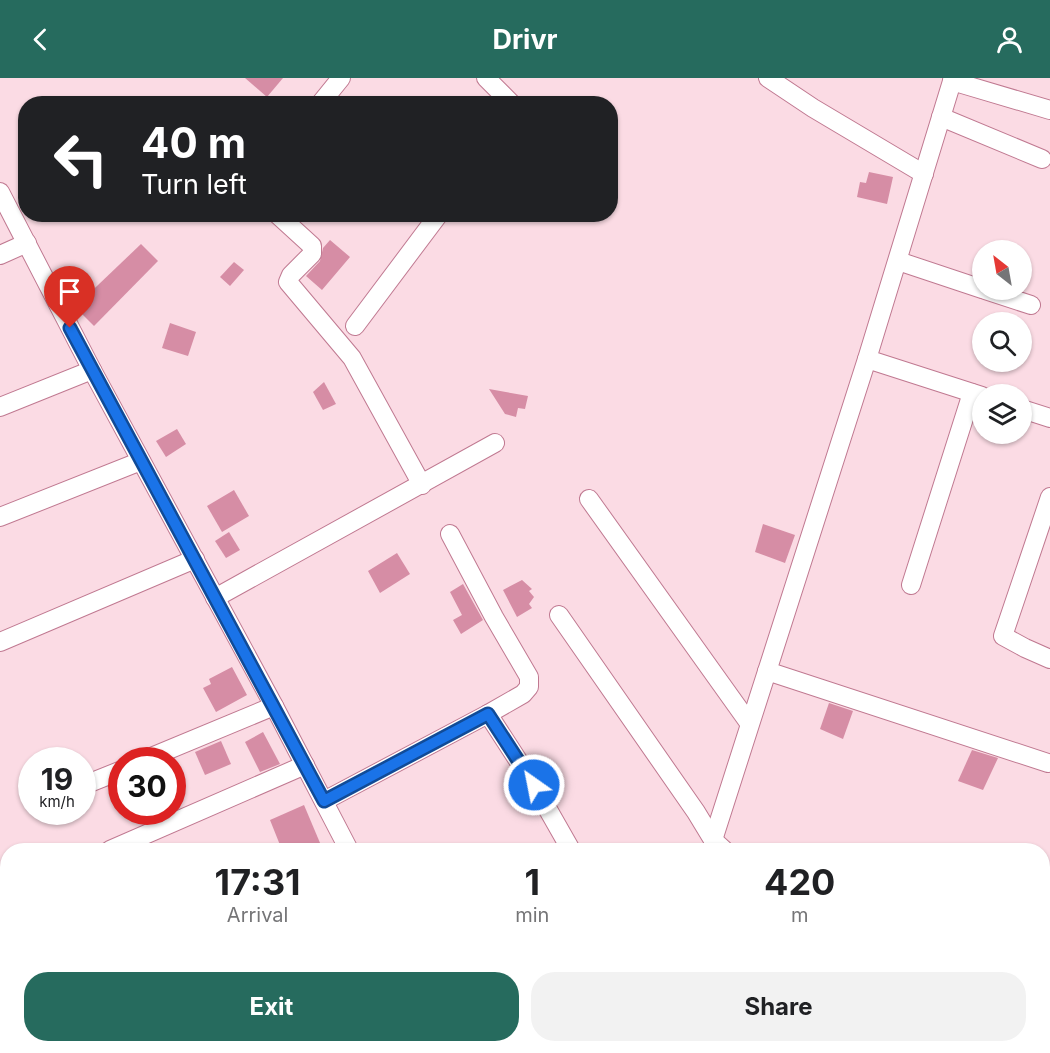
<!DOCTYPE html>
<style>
:root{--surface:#fff;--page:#f2f2f2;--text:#202124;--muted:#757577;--accent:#266b5e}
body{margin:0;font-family:Inter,sans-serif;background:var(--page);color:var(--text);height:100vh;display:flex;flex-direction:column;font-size:22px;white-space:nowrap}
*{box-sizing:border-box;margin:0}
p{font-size:20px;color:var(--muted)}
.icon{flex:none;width:33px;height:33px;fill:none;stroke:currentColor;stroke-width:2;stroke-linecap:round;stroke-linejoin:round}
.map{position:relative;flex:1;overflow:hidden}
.side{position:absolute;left:0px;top:765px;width:1050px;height:210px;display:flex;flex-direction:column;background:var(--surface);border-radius:24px 24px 0 0;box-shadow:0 2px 4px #0004}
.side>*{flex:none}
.banner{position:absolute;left:18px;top:18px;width:600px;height:126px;border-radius:24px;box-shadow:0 2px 4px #0004;background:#202124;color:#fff;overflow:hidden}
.needle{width:39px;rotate:329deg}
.tools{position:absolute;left:972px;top:162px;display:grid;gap:12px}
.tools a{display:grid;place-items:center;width:60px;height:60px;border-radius:50%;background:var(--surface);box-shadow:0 2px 4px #0004;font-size:30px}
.speed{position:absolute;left:18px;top:669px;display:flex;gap:12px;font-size:30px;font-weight:700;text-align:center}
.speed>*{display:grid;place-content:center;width:78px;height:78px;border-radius:50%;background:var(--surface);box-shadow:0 2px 4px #0004;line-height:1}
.speed small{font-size:15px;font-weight:400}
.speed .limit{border:9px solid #d22;background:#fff;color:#111}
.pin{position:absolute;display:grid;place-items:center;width:51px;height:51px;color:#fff;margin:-62px -26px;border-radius:50% 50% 50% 0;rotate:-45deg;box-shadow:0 0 6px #0007}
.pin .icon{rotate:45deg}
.me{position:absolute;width:66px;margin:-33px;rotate:327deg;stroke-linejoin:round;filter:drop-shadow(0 0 4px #0008)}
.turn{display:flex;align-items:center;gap:21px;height:126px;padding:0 24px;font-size:27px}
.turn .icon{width:78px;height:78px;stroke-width:2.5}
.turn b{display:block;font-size:42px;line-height:51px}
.eta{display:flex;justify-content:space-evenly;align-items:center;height:102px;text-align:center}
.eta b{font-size:36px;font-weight:700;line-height:42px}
.primary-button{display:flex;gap:12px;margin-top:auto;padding:12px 24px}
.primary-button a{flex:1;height:69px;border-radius:24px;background:var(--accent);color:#fff;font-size:24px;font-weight:700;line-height:69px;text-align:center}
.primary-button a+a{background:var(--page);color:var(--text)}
header{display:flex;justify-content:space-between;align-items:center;height:78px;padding:0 24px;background:var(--accent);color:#fff;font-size:27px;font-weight:700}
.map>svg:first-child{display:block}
.building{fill:#d68da5}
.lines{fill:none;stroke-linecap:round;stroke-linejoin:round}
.minor-casing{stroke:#c07991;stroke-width:20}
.minor{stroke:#fff;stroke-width:18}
.route-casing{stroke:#114b97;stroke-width:15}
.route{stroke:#1a73e8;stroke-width:10}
</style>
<header><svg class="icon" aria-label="back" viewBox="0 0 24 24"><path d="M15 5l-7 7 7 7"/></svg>Drivr<svg class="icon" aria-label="person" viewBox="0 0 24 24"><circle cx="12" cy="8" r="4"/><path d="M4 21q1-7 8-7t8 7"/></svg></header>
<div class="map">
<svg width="1050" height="975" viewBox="0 0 1050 975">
<rect width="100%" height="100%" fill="#fbdbe4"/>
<g class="building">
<path d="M245 0H283L267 19Z"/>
<path d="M869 94 893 99 887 126 857 119 860 104 866 105Z"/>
<path d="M330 162 350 179 322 212 306 198 320 183 323 170Z"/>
<path d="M141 166 158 183 94 248 75 229Z"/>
<path d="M234 184 244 192 230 208 220 199Z"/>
<path d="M170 245 196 254 188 278 162 270Z"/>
<path d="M324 304 336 326 323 332 313 314Z"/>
<path d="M489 311 528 318 525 331 518 330 516 339 505 336Z"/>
<path d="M177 351 186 366 166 379 156 363Z"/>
<path d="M234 412 249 438 222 454 207 428Z"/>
<path d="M763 446 795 457 785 485 755 474Z"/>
<path d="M229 454 240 472 226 480 215 463Z"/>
<path d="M397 475 410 496 380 515 368 493Z"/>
<path d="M522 502 532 511 529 513 534 519 529 526 532 530 517 539 503 512Z"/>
<path d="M463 506 483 542 461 556 453 542 462 537 450 514Z"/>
<path d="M232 589 247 617 216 634 203 610 211 606 209 601Z"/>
<path d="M829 625 853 633 843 661 820 651Z"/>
<path d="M263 654 280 686 260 694 245 664Z"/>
<path d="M221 663 231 686 205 697 195 674Z"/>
<path d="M972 672 998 680 983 712 958 703Z"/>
<path d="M304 727 323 772H282L270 742Z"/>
</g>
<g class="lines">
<g class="minor-casing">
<g id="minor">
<path d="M486 0 512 26"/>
<path d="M768 0 813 30 924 96"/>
<path d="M952 3 1050 32"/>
<path d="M320 26 341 0"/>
<path d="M941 39 1042 81"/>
<path d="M0 114 92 292 274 628 349 772"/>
<path d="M277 136 312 168V176L291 197 288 204 352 280 422 407"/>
<path d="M0 177 27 165"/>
<path d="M898 183 982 211"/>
<path d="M985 212 1031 227"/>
<path d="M355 248 439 136"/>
<path d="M867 281 982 318"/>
<path d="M0 329 92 292"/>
<path d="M1022 331 1050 340"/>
<path d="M1050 419 1003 558 1025 570 1050 581"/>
<path d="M589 421 749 645"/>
<path d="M0 439 141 383"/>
<path d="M911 507 972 315"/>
<path d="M215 520 495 365"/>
<path d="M559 537 696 734 713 762 724 772"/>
<path d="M0 564 195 481"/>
<path d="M767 593 1048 685"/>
<path d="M488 636 534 707 571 772"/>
<path d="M144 682 274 628"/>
<path d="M82 708 122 692"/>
<path d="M324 723 488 636 523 616 529 609V599L494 539 450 456"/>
<path d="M713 762 867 281 953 0"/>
<path d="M110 772 305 687"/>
<path d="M0 813 8 811"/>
<path d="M1042 887 1050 890"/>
<path d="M186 968 190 975"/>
<path d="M450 968 454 975"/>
<path d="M669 968 674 975"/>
<path d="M782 968 787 975"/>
<path d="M125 975 142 968"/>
<path d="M541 975 557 968"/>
</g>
</g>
<use href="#minor" class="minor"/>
</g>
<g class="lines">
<g class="route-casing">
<path id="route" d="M70 250 324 723 488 636 534 707"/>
</g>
<use href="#route" class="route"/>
</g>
</svg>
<div class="tools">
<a><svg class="needle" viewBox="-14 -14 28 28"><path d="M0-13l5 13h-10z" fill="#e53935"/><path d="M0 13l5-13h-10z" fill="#757577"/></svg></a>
<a><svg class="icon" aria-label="search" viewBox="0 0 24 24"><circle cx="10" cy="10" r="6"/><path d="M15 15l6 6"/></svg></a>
<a><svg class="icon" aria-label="layers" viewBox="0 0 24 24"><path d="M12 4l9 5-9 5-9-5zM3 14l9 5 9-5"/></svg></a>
</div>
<div class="speed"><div>19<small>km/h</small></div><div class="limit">30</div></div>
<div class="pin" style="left:70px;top:250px;background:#d93025"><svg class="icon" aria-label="arrive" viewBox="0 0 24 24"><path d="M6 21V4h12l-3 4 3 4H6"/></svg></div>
<svg class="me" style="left:534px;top:707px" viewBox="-20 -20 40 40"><circle r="17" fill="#1a73e8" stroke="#fff" stroke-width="3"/><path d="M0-11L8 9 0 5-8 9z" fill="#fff"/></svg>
<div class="banner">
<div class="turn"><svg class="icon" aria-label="left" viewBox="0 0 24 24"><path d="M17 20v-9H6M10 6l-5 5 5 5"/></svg><div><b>40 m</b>Turn left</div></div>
</div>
<section class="side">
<div class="eta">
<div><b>17:31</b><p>Arrival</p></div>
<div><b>1</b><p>min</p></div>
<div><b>420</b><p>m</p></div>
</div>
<div class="primary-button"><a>Exit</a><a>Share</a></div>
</section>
</div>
